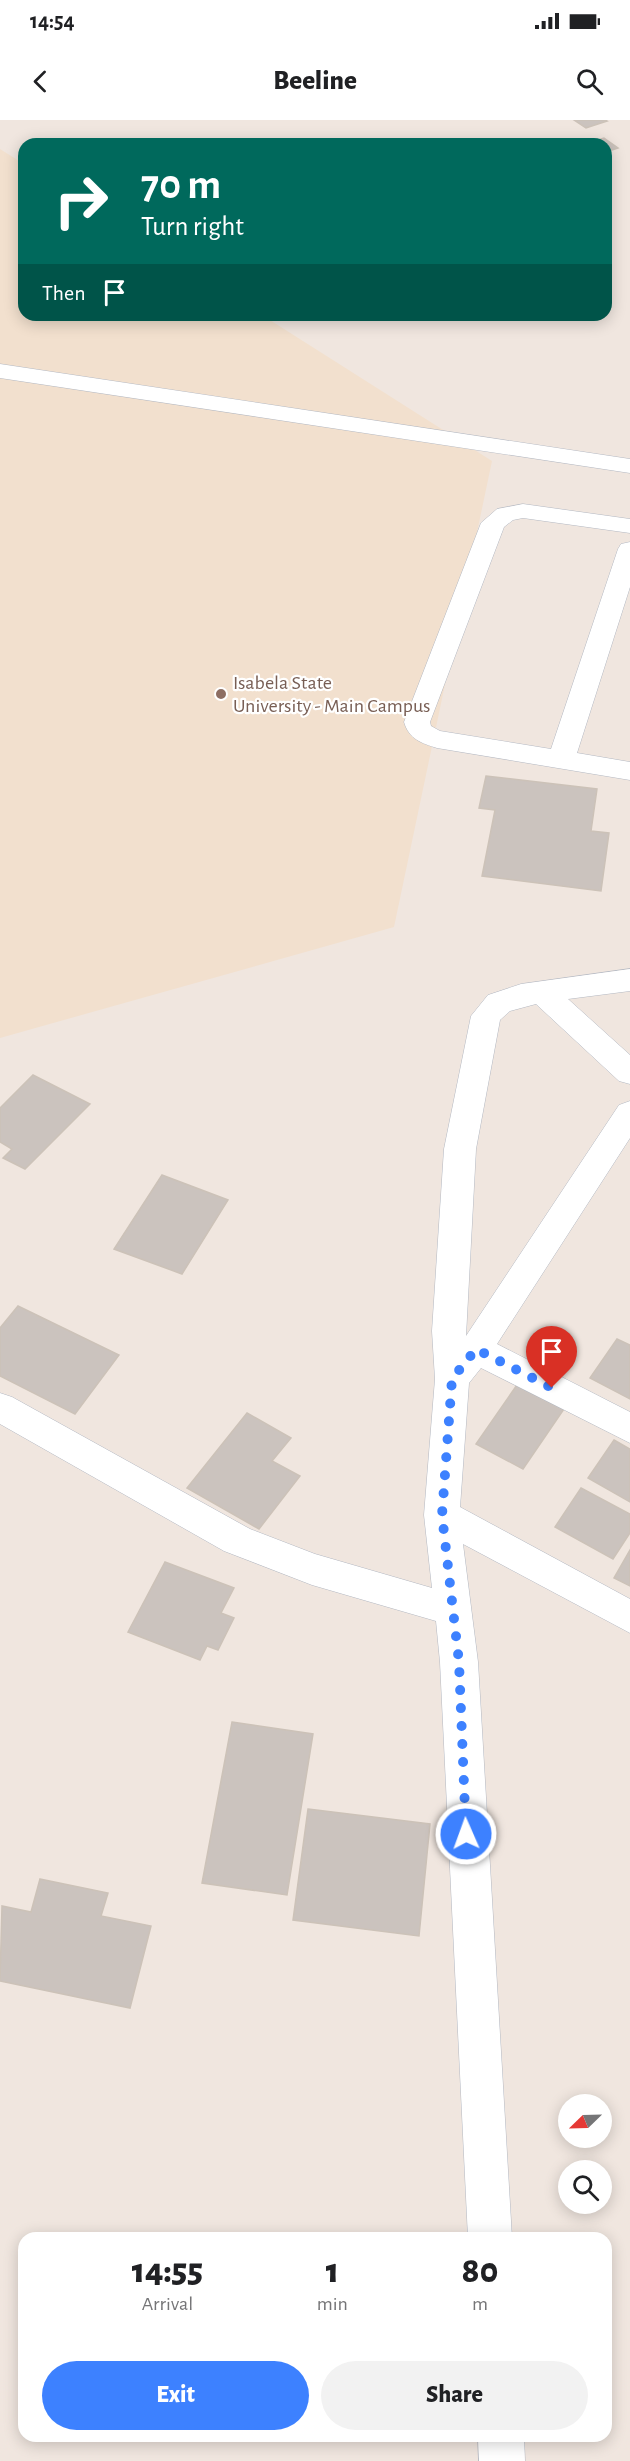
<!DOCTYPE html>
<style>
:root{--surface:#fff;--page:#f2f2f2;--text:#202124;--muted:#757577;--accent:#3d81ff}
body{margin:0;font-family:"Alegreya Sans",sans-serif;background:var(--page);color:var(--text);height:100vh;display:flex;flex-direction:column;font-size:22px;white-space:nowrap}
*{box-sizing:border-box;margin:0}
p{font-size:20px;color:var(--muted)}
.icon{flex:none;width:33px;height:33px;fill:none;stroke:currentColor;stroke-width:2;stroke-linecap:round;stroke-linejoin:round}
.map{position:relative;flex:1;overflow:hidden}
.panel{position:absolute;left:18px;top:2112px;width:594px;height:210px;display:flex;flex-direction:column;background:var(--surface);border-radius:18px;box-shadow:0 3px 15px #0003}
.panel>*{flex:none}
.top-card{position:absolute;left:18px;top:18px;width:594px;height:183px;border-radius:18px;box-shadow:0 3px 15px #0003;background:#00695c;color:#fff;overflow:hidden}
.needle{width:39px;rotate:247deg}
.controls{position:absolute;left:558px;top:1974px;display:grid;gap:12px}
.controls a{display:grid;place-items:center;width:54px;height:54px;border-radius:50%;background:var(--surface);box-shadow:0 3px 15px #0003;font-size:30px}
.pin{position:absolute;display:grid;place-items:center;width:51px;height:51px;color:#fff;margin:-62px -26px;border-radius:50% 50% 50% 0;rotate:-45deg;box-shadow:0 0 6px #0007}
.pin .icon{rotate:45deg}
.me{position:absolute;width:66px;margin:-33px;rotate:358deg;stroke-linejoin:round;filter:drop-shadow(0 0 4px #0008)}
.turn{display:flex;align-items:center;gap:21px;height:126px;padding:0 24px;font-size:27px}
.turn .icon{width:78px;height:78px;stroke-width:2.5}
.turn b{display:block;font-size:42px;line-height:51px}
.then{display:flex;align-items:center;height:57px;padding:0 24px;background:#0003;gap:12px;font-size:22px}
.eta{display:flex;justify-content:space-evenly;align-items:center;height:102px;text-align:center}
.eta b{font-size:36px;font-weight:800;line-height:42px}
.button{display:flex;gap:12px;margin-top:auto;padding:12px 24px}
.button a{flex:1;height:69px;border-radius:36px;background:var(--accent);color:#fff;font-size:24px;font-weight:800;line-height:69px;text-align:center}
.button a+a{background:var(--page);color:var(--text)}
.status{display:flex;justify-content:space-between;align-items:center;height:42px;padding:0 30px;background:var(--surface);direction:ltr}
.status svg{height:16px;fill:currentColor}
header{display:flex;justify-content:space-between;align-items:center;height:78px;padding:0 24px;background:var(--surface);font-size:27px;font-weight:800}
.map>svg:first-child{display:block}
.education{fill:#f2e0ce}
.building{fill:#cbc3be;stroke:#ccc2b8;stroke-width:1.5}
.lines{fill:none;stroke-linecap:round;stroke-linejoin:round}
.street-casing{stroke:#b3b8c2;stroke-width:1}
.street{fill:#fff;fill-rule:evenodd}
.route{stroke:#3d81ff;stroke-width:10;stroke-dasharray:0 18}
.education-dot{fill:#8d6e63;stroke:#fff;stroke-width:2}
.labels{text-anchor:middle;stroke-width:4.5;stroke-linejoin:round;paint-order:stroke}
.far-education-label{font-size:20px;fill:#785e54;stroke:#fff;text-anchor:start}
</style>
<div class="status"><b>14:54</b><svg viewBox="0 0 49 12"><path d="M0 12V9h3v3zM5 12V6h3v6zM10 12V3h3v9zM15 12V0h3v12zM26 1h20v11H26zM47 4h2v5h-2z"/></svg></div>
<header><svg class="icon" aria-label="back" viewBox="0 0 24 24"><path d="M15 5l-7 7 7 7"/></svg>Beeline<svg class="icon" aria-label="search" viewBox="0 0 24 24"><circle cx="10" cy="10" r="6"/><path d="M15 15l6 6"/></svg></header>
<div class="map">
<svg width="630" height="2341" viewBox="0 0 630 2341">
<rect width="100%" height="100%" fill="#f0e6df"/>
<path class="education" d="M0 29 24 44V195H262L492 341 394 807 0 918Z"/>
<g class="building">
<path d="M574 0H605L607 1 586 8Z"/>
<path d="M604 18 618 28 606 32V24L591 22Z"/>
<path d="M486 656 597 669 591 711 609 713 601 771 482 756 495 690 479 688Z"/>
<path d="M33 955 90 984 25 1049 3 1038 12 1029 0 1022V988Z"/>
<path d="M162 1055 228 1080 182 1154 114 1129Z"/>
<path d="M18 1186 119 1235 75 1294 0 1256V1208Z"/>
<path d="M617 1219 630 1225V1279L590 1258Z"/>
<path d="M519 1262 566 1286 523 1349 476 1324Z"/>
<path d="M247 1293 291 1318 272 1341 300 1356 259 1409 187 1368Z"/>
<path d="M614 1320 630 1329V1382L588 1358Z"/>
<path d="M581 1368 630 1394V1413L613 1439 555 1407Z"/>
<path d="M630 1430V1466L614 1458Z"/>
<path d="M165 1442 234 1468 221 1493 234 1498 218 1530 207 1526 200 1540 128 1512Z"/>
<path d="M232 1602 313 1614 287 1775 202 1763Z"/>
<path d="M308 1689 430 1704 419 1816 293 1800Z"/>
<path d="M40 1759 108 1773 101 1796 151 1806 130 1888 0 1861 2 1786 31 1792Z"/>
</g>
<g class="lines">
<g class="street-casing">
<g id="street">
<path d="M0 244 630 339V353L0 258Z"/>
<path d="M523 384 630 399V413L523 398 513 400 504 407 430 602 431 606 440 611 551 629 618 429 621 424 630 422V467L577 633 630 642V660L437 628C421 623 409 619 404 602L481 403 497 389Z"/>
<path d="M630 849V871L568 879 630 935V964L619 961 536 884 510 891 500 900 476 1029 466 1216 619 985 630 981V1018L497 1224 630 1292V1323L481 1248 469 1263 460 1387 630 1479V1513L463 1424 478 1542 512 2118H468L440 1542 436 1501 312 1465 224 1431 0 1304V1273L12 1277 250 1409 315 1434 432 1468 424 1395 435 1259 432 1211 444 1029 471 896 488 875 521 864Z"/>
<path d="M478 2316H524L525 2341H479Z"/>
</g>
</g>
<use href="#street" class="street"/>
</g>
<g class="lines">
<path class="route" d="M466 1714 459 1542 442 1395 452 1259 476 1229 552 1268"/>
</g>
<circle class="education-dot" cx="221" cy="574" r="6"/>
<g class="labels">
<g class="far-education-label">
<text x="233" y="569">Isabela State<tspan x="233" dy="23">University - Main Campus</tspan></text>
</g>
</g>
</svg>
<div class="controls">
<a><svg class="needle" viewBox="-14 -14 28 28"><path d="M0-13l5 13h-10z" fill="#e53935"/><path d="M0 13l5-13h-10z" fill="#757577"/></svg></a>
<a><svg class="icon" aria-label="search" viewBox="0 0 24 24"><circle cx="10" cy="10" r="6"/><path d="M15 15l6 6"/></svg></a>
</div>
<div class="pin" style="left:552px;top:1268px;background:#d93025"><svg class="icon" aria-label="arrive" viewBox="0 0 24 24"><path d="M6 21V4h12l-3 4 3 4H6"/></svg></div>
<svg class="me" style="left:466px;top:1714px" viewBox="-20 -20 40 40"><circle r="17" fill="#3d81ff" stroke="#fff" stroke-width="3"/><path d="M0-11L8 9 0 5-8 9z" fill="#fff"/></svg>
<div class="top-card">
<div class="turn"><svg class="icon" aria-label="right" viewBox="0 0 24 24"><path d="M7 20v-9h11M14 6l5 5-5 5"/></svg><div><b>70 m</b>Turn right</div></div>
<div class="then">Then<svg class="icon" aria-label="arrive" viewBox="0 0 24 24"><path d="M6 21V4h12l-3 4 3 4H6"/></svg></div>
</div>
<section class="panel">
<div class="eta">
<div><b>14:55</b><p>Arrival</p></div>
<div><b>1</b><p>min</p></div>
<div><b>80</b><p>m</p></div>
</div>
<div class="button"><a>Exit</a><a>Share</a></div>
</section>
</div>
